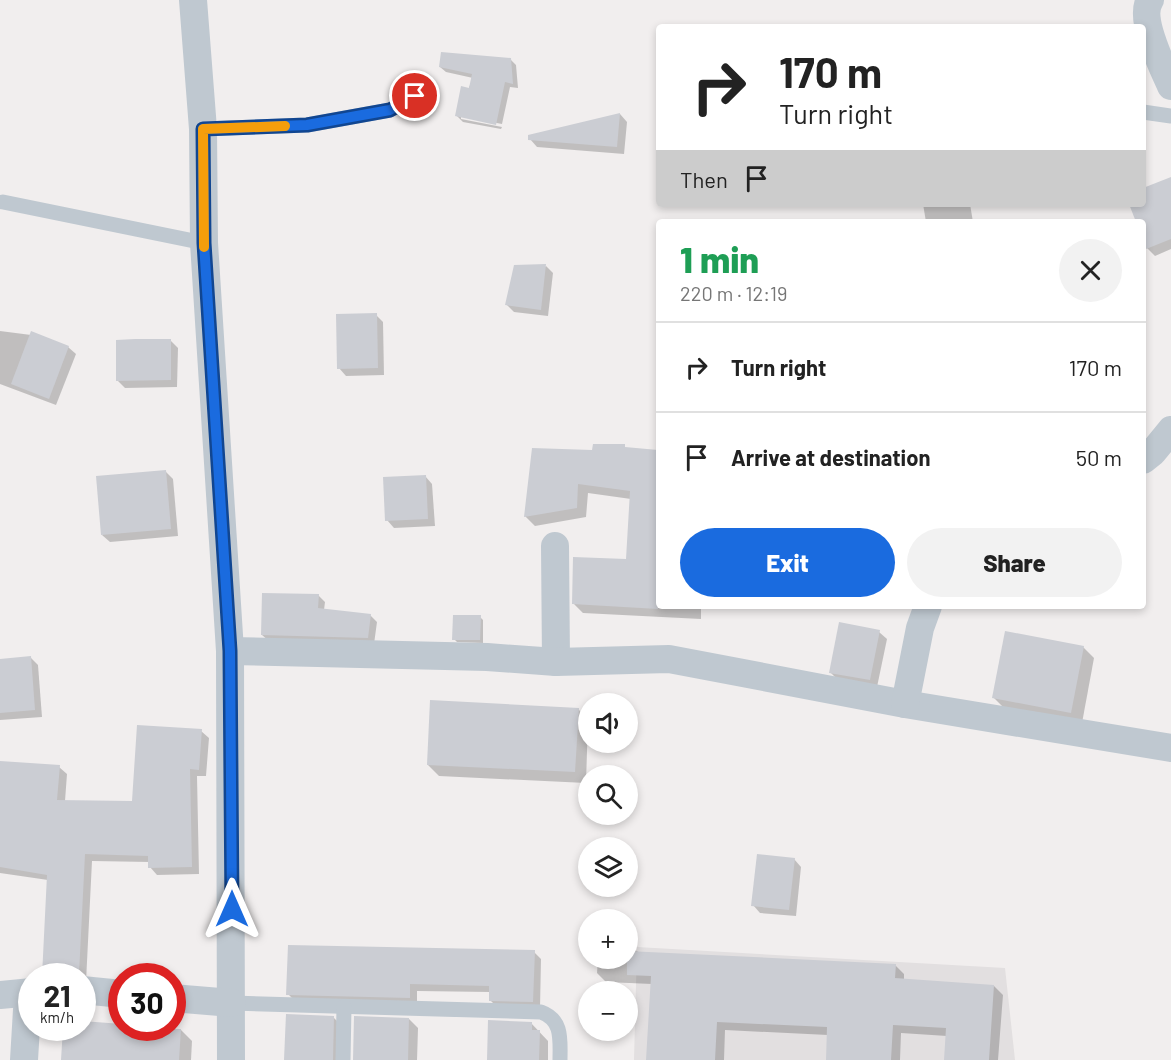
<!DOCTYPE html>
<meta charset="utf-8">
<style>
:root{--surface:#fff;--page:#f2f2f2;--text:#222;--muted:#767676;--line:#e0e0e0;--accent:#1a6bdf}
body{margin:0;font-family:Barlow,sans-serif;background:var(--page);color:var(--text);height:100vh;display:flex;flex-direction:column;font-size:22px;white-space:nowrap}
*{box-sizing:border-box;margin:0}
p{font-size:20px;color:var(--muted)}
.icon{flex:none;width:33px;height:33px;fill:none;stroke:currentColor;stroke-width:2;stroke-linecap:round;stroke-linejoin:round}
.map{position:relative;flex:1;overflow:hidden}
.sheet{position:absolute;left:656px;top:219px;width:490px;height:390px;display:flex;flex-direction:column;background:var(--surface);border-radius:6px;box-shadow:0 3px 9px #0003}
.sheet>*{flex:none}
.guide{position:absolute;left:656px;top:24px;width:490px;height:183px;border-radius:6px;box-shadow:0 3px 9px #0003;background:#fff;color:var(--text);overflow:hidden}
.tools{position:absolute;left:578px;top:693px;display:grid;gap:12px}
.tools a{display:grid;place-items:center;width:60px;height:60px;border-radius:50%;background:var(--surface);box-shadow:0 3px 9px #0003;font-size:30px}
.speed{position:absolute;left:18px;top:963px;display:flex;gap:12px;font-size:30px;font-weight:700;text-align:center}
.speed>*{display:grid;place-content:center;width:78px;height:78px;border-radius:50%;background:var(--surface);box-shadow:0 3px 9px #0003;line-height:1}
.speed small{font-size:15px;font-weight:400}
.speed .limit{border:9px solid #d22;background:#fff;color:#111}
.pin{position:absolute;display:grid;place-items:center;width:51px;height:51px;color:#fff;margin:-26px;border:3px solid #fff;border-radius:50%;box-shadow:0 2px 6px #0007}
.me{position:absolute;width:66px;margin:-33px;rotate:0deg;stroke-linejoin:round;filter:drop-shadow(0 0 4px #0008)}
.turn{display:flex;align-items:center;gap:21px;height:126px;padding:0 24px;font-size:27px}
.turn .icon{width:78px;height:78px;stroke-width:2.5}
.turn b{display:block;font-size:42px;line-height:51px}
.then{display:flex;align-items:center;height:57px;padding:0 24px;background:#0003;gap:12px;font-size:22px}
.round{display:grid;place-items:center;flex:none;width:63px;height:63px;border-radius:32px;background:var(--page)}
.head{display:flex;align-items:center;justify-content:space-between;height:102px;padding:0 24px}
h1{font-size:36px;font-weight:800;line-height:45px;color:#1e9e55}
.button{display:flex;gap:12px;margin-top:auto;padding:12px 24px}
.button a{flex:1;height:69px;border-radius:36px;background:var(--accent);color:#fff;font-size:24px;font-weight:800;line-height:69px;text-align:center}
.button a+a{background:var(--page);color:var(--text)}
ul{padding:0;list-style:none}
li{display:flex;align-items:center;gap:18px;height:90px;padding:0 24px;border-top:2px solid var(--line)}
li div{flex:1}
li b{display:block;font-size:22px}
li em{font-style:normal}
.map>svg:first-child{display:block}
.education{fill:#e2dfe0}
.shadow{fill:#0003}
.building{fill:#cbcdd3}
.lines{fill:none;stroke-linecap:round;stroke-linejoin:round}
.lane{stroke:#bfc8d0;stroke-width:15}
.street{stroke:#bfc8d0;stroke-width:28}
.route-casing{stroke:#114691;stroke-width:15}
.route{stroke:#1a6bdf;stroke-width:10}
.slow{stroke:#f59e0b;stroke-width:10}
</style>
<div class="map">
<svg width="1171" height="1060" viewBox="0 0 1171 1060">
<rect width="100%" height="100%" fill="#f1eeee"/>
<path class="education" d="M637 947 1005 968 1015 1060H634Z"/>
<g class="shadow">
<path d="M510 59 516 65 518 88 510 87 502 124 461 116V119L502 127 501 129 463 122 457 116 473 78 446 72 440 67Z"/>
<path d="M620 114 627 122 624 154 537 147 530 139Z"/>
<path d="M1171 179V249L1155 256 1147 248 1143 237V222H1137L1131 204H1143V190Z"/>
<path d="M923 204H970L973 222H926Z"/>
<path d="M546 266 553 273 548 316 514 312 507 305Z"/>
<path d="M376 315 383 322 384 375 346 376 339 368Z"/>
<path d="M0 331 39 336 68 347 76 354 56 405 0 384Z"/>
<path d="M170 340 178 348 177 387 125 388 117 380Z"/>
<path d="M594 446 658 452V606H701V619L583 613 574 604 627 561 631 499 588 493 586 517 535 526 525 516 594 452Z"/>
<path d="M165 471 173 479 178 536 110 542 102 535Z"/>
<path d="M425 476 432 484 435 526 394 528 387 520Z"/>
<path d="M318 595 325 602 324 610 370 615 377 622 374 644 269 641 262 635Z"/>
<path d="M480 617 483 620V643L457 642 454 639Z"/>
<path d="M879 632 887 639 877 687 838 680 830 672Z"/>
<path d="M1083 647 1094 658 1082 723 1005 709 993 697Z"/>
<path d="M31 658 38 665 42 717 0 720V660Z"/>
<path d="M578 709 588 719 586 783 439 776 428 765Z"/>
<path d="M201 731 209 738 206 776H197L199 874 157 875 150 867V862L92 861 86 982 82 976H43L48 880 0 873V763L59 767 67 774 65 801 133 803Z"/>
<path d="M794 859 801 867 796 916 760 913 753 905Z"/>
<path d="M627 942 639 953 895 965 904 974V980L994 986 1003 995 998 1060H946L947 1036 901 1033 900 1060H827L828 1035 725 1030 724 1060H648L652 984 606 982 597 973 598 958H627Z"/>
<path d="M534 952 541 959 540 1009 498 1008 490 1000V992L417 991V1005L296 1002 288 994Z"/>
<path d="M333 1017 342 1026V1060H287Z"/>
<path d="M409 1019 418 1028 417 1060H354Z"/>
<path d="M531 1023 548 1041V1060H489Z"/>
<path d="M65 1028 181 1030 192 1041 191 1060H62Z"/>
</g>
<g class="building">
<path d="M441 52 511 58 513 84 505 82 496 125 455 116 461 86 469 88 472 74 439 67Z"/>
<path d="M620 113 617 147 528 140V135Z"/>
<path d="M1171 177V239L1146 249 1143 241V222H1136L1129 204H1143V188Z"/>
<path d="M546 264 541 310 505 305 514 265Z"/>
<path d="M377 313 378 368 337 369 336 314Z"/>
<path d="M31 331 69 346 49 399 11 384Z"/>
<path d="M135 339H171V380L116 381V340Z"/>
<path d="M593 444H625V447L658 450V609L572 604 573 557 626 559 630 491 578 484 577 508 524 517 532 448 592 450Z"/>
<path d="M166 470 171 529 101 535 96 476Z"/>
<path d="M426 475 428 519 385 521 383 477Z"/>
<path d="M262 593 319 594 318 608 371 614 368 638 261 635Z"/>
<path d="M453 615H481L480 640H452Z"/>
<path d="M839 622 880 630 870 680 829 673Z"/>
<path d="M1005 631 1084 646 1071 713 992 698Z"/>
<path d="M31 656 35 710 0 713V659Z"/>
<path d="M430 700 579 708 575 772 427 765Z"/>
<path d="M137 725 202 729 199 770 190 769 192 867 148 868V856L85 854 79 974 42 976 47 875 0 867V761L60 765 57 800 132 801Z"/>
<path d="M757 854 795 858 789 910 751 906Z"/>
<path d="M288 945 535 950 533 1002 489 1001V986L410 984V998L286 995Z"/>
<path d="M627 951 896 964 895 978 994 985 989 1060H944L946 1028 893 1025 891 1060H826L827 1027 717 1022 715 1060H646L651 976 627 975Z"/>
<path d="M286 1014 334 1016 333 1060H284Z"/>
<path d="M354 1016 409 1018 408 1060H353Z"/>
<path d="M488 1020 532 1022V1030H540L539 1060H487Z"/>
<path d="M82 1021 122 1024V1028L181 1029 179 1060H61L63 1028H82Z"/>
</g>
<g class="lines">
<g class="lane">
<path d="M1143 112 1171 116"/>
<path d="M203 129 307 125 390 110 415 96"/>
<path d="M3 202 204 243"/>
<path d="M232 1003 541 1012C563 1020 560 1040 560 1060"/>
<path d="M343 1060 344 1007"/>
</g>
<g class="street">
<path d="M193 0 203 129 204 243 230 651 231 1060"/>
<path d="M1150 0C1138 18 1163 68 1171 86"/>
<path d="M1143 460 1153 452 1171 430"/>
<path d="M555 546 556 662"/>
<path d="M230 651 487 657 556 662 669 659 905 704 1171 748"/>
<path d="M905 704 920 628 928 606"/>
<path d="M82 990 122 994"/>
<path d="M0 995 32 992"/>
<path d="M172 998 232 1003"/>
<path d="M24 1060 28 993"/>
</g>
</g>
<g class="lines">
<g class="route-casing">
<path id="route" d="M232 909 230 651 204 243 203 129 307 125 390 110 415 96"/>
</g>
<use href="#route" class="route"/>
<path class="slow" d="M204 247 203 129 285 126"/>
</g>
</svg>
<div class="tools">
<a><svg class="icon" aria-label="sound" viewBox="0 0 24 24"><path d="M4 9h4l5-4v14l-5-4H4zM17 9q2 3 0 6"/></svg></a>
<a><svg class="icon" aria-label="search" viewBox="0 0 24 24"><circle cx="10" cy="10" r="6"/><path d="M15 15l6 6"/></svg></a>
<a><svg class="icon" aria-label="layers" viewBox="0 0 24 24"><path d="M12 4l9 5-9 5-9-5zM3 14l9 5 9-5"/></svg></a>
<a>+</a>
<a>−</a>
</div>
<div class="speed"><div>21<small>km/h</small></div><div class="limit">30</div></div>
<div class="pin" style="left:415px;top:96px;background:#d93025"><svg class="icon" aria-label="arrive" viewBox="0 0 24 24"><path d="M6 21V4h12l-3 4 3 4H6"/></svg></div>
<svg class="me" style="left:232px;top:909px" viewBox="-20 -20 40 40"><path d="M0-17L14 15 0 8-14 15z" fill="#1a6bdf" stroke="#fff" stroke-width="4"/></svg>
<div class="guide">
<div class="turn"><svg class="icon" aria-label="right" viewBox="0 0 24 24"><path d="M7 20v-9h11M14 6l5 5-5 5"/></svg><div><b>170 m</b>Turn right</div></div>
<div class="then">Then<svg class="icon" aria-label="arrive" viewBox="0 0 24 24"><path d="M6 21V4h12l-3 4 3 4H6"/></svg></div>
</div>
<section class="sheet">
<div class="head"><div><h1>1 min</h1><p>220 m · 12:19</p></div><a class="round"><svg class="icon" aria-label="close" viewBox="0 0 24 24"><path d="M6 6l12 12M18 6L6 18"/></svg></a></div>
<ul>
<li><svg class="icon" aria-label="right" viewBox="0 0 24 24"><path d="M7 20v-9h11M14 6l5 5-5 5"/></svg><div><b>Turn right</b></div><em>170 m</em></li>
<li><svg class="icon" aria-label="arrive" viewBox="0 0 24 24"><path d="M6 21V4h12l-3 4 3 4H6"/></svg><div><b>Arrive at destination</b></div><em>50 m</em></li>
</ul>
<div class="button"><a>Exit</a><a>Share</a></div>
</section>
</div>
